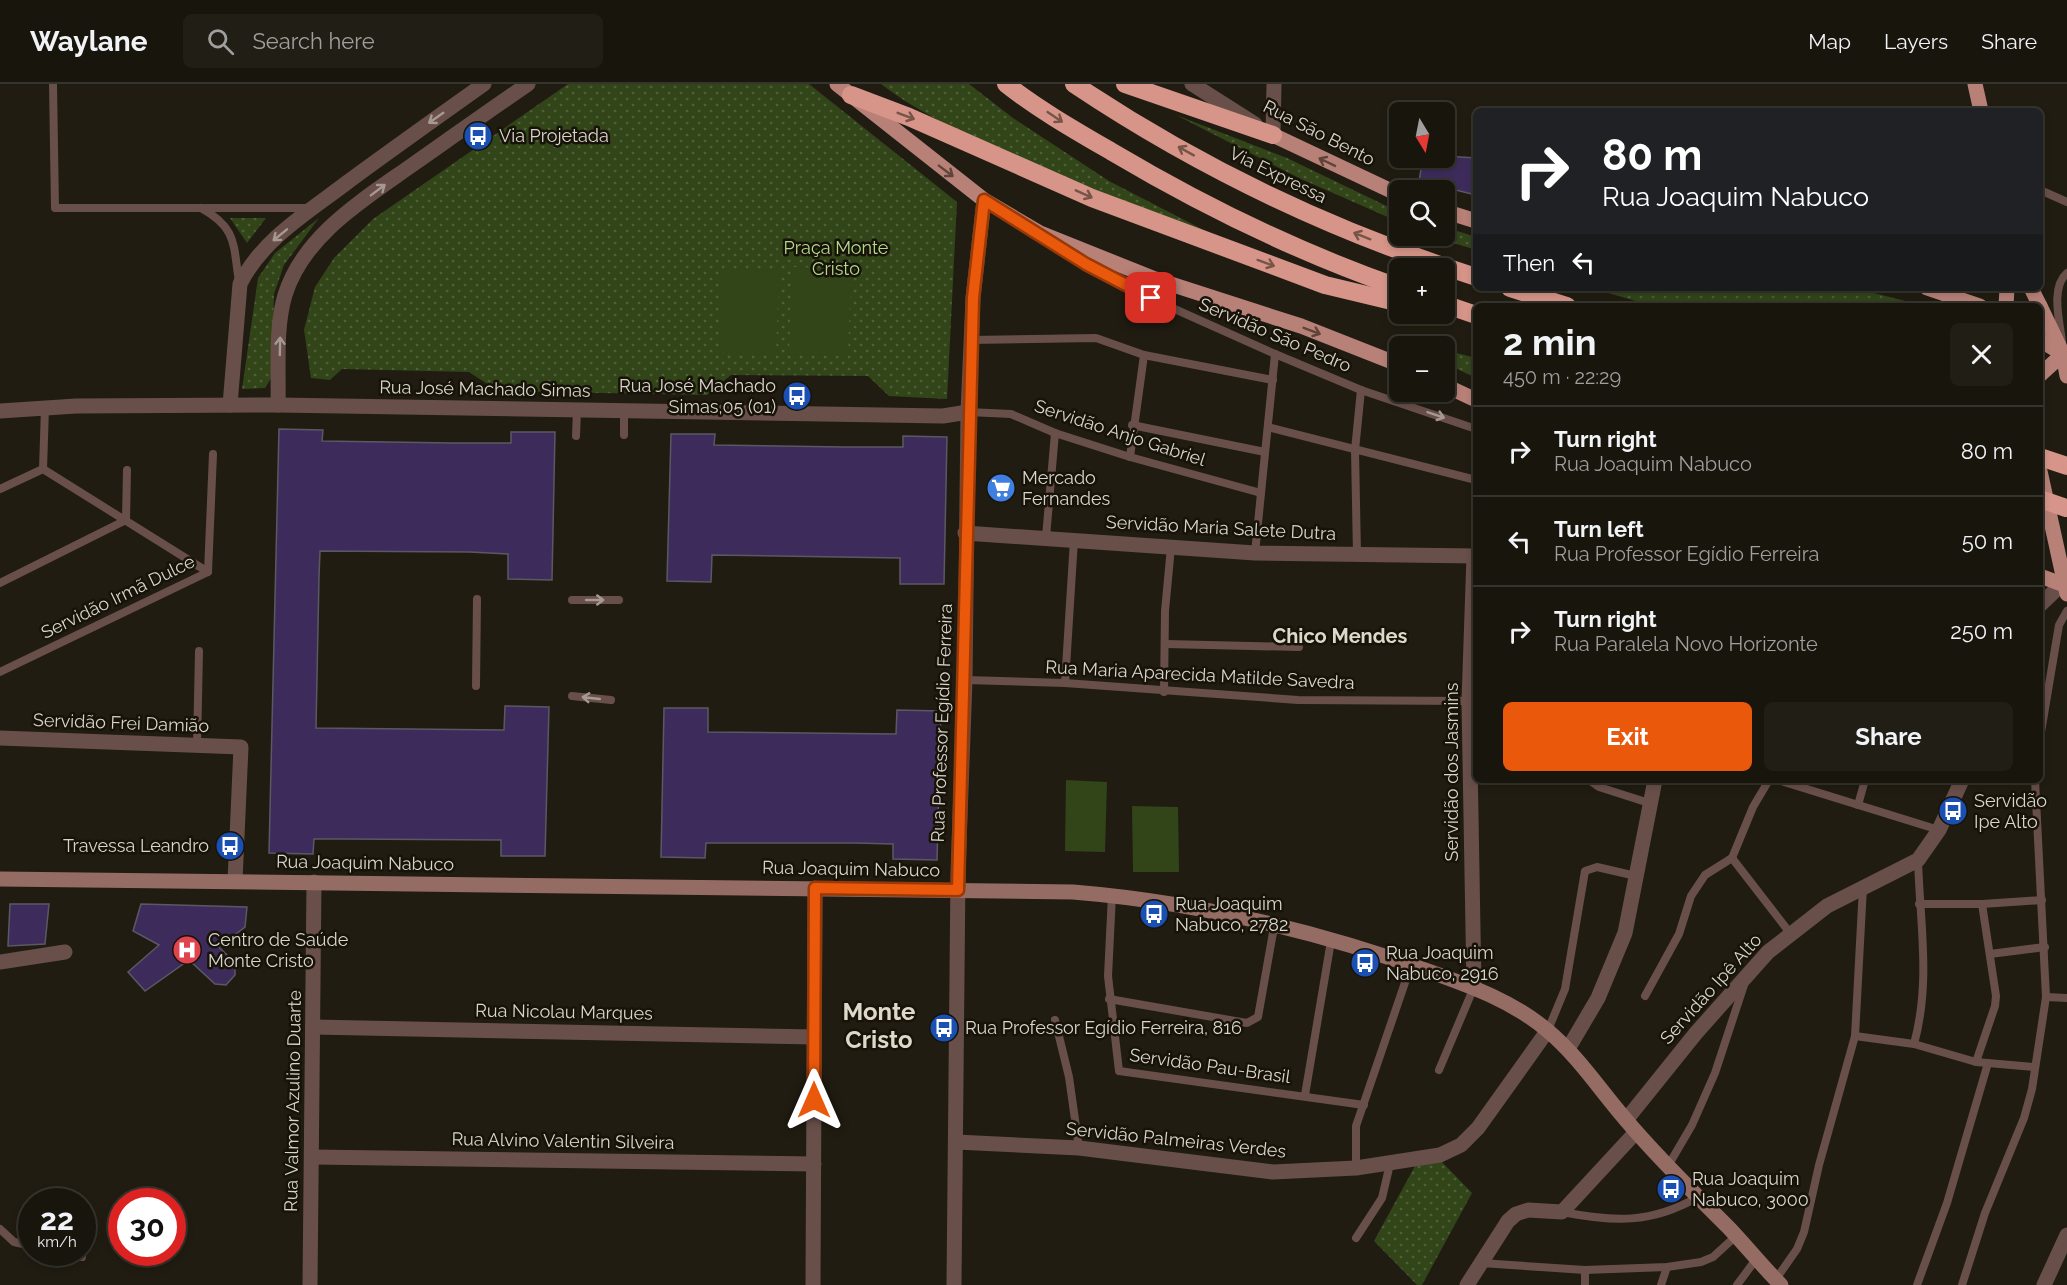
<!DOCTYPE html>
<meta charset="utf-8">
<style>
:root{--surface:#18150d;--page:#211e16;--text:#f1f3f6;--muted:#9f9f9d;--line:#36342e;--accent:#ea580c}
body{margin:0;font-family:Raleway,sans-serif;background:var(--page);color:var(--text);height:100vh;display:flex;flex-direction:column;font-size:22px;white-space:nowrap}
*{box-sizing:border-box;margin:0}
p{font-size:20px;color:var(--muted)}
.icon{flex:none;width:33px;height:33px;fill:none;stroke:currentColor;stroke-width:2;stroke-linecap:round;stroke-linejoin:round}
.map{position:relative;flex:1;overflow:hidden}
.panel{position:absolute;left:1473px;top:219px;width:570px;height:480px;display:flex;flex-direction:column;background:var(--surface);border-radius:9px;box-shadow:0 3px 9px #0003,0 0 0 2px var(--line)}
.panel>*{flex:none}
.hud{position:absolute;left:1473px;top:24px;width:570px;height:183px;border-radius:9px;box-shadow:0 3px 9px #0003,0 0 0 2px var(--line);background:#202124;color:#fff;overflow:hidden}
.needle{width:39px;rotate:170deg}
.controls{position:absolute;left:1389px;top:18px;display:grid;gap:12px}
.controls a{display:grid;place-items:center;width:66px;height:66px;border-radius:9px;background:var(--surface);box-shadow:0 3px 9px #0003,0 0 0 2px var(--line);font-size:30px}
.speed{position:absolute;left:18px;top:1104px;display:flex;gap:12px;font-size:30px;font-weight:700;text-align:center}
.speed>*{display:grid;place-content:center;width:78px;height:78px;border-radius:50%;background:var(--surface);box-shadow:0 3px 9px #0003,0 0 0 2px var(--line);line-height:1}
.speed small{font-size:15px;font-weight:400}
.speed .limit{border:9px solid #d22;background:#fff;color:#111}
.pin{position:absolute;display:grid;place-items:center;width:51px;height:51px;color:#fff;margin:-26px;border-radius:12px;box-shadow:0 3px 9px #0006}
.me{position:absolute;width:66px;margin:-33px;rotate:0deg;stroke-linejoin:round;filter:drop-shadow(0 0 4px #0008)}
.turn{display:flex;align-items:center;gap:21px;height:126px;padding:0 30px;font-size:27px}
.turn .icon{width:78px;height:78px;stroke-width:2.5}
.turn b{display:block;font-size:42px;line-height:51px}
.then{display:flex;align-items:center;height:57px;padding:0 30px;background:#0003;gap:12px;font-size:22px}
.round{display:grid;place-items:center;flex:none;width:63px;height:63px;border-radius:9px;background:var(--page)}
.headline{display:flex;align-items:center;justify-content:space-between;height:102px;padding:0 30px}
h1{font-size:36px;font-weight:700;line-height:45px}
.primary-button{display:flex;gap:12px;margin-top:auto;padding:12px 30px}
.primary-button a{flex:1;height:69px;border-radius:9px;background:var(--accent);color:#fff;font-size:24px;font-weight:700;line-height:69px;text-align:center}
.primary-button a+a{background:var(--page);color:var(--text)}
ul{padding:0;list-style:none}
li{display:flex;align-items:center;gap:18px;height:90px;padding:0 30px;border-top:2px solid var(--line)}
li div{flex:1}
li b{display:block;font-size:22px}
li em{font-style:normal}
header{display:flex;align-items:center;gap:36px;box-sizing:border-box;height:84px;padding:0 30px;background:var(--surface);border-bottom:2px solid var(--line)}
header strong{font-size:28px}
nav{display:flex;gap:33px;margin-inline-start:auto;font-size:21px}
.search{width:420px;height:54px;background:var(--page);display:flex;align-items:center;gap:15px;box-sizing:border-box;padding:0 21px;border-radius:9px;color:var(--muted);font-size:22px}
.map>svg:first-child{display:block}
.grass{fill:url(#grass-dots)}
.garden{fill:#314519}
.building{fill:#3d2c5b;stroke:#5b5864;stroke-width:1.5}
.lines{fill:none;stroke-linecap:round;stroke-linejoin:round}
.service{stroke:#694f4a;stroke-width:8}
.minor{stroke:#694f4a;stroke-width:15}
.tertiary{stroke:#694f4a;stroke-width:15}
.secondary{stroke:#956c64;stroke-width:15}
.primary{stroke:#b88178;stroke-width:15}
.motorway{stroke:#d79589;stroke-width:18}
.motorway-bridge{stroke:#d79589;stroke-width:18}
.oneway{stroke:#775448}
.oneway2{stroke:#a69993}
.oneway3{stroke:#5f443a}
.route-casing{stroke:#983908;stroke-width:15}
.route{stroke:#ea580c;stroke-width:10}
.labels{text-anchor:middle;stroke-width:5;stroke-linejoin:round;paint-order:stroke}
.street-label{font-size:18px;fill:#d8d5ce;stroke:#171308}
.poi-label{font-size:18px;fill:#d8d5ce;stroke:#171308;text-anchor:start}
.park-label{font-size:18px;fill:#b3d98b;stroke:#171308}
.neighbourhood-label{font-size:20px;font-weight:bold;fill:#ddd8c9;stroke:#171308}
.district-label{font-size:24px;font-weight:bold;fill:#ddd8c9;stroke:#171308}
</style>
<header>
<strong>Waylane</strong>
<div class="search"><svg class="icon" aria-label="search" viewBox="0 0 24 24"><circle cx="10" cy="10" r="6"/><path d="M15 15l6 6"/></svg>Search here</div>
<nav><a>Map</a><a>Layers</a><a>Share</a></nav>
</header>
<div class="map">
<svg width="2067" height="1201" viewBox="0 0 2067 1201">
<defs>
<pattern id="grass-dots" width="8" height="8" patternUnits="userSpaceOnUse" patternTransform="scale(1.5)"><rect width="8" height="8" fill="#314519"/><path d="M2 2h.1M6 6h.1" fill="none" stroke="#4e5f39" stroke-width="1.8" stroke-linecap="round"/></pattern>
</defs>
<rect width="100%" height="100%" fill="#201c11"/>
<g class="grass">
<path d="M568 0H809L957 118 947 315 889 312 868 292 731 291 707 311 498 307 469 288 342 285 330 296 311 294 304 246 315 203 334 174 373 135Z"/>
<path d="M881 0H969L1013 34 1109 97 1221 155C1158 136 1099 109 1039 82 985 59 928 36 881 0Z"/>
<path d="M1176 31 1287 74 1399 128V138L1299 94Z"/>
<path d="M230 134H266L247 159Z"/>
<path d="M319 134 284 181 274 210 272 293 265 304 242 305 258 194 275 169Z"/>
<path d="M1445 143 1476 153V166L1431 152H1444Z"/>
<path d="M1591 204H1790L1874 209 1925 222H1653Z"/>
<path d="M1445 266 1476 274V294L1445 279Z"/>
<path d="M1441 1077 1472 1109 1422 1201H1417L1374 1157 1415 1082Z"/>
</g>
<g class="garden">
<path d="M792 183 851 185 848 272 789 270Z"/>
<path d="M722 185 779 187 776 270 719 268Z"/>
<path d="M1066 696 1107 698 1105 768 1065 767Z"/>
<path d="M1132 722 1178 723 1179 788H1133Z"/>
</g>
<g class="building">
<path d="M1444 72 1476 74V111L1419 97 1423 74Z"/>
<path d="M279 345 323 346 322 357 453 359H511V348H555L552 496 508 495V470L470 468 320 467 319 493 316 644 504 646 505 622 549 623 545 772H501V756L345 755H314L313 770 269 769Z"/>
<path d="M671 350H715L714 361 845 363H903V352L947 353 944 500H900V474L712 471 711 498 667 497Z"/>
<path d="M664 624H708V648L896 650 897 626 941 627 937 776 893 775V760L855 759H706L705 774 661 773Z"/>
<path d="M10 820H49L45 860 8 862Z"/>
<path d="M141 820 247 823 245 843 219 863 235 879V891L226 901 215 900 189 876 145 907 128 888 159 861 133 847Z"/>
</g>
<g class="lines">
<g class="service">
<path d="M53 0 55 124H309"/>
<path d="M2040 106 2067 118"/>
<path d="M201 124C237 144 233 159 239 198"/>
<path d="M1062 164 1130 205 1275 270 1361 306 1476 345"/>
<path d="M971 256 1096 254 1144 271 1273 296"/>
<path d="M2062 258C2060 238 2050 204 2067 189"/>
<path d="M968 328 1011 330 1055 349 1130 373 1261 409"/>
<path d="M1132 341 1265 368"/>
<path d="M1268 343 1476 396"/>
<path d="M624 351V326"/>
<path d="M576 352 577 326"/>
<path d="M1130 373 1144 271"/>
<path d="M43 385 208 488"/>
<path d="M0 405 43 385 45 324"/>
<path d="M1046 453 1055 349"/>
<path d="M1255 469 1275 270"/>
<path d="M1357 471 1355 366 1361 306"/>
<path d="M0 499 126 436 127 386"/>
<path d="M572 516H619"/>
<path d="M1166 560 1299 563"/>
<path d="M0 588 208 488 213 370"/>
<path d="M965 596 1065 599 1298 616 1469 617"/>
<path d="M1065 599 1074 456"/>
<path d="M476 602 477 515"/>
<path d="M1164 608 1165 527 1171 463"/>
<path d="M572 612 611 616"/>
<path d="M2040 654 2059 541 2067 527"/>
<path d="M197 662 199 567"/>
<path d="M1589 696 1599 703 1649 719"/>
<path d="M1778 696 1939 746"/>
<path d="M1858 721 1865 696"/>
<path d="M1732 774 1790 849"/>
<path d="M1112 811 1108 892 1119 987 1364 1021"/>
<path d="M1919 820H1982L2042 816"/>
<path d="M1990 870 2045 863"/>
<path d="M1645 912 1679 850 1691 812 1705 791 1732 774 1753 723 1769 696"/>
<path d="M2046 913 2067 914"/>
<path d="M1109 915 1247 939 1258 933 1274 843"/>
<path d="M1055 936 1069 993 1079 1064"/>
<path d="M1548 946 1565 905 1585 787 1597 783 1636 792"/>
<path d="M1855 952 1914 960 1976 978 2035 983"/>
<path d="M1914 960C1931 898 1920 840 1918 776"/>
<path d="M1976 978 1995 922 1996 912 1982 820"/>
<path d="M1439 986 1474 903"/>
<path d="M1305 1011 1331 857"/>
<path d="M1668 1082 1692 1041 1715 989 1744 901"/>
<path d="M1356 1084V1042L1411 881"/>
<path d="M1562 1128C1614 1138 1651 1140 1698 1113"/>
<path d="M0 1145 14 1158 32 1162"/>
<path d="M1356 1154 1382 1114 1390 1080"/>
<path d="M60 1168 82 1173"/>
<path d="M1481 1179 1585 1186 1667 1183 1701 1178 1713 1173 1736 1152"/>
<path d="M1585 1186V1201"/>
<path d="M1776 1195 1797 1165 1804 1148 1819 1081 1855 952 1863 803"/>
<path d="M1661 1201 1667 1183"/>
<path d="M1737 1201 1757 1174"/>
<path d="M1917 1201 1947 1119 1988 979"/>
<path d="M1962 1201 1985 1129 2024 1034 2032 1005 2046 913 2035 696"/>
</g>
<g class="minor">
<path d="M1192 0 1255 40"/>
<path d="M1273 51 1274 0"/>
<path d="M230 321 240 200C262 155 310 127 349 97 394 64 439 32 484 0"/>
<path d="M278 321C279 286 275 244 285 211 304 150 366 114 415 79 452 53 490 26 528 0"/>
<path d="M0 327 76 322 278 321 943 332 968 328"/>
<path d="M965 449 1255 469 1476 472"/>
<path d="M2040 521 2063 499"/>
<path d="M0 654 241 663 235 797"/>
<path d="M0 878 65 868"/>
<path d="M1474 903 1469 617 1474 472"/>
<path d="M313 943 814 953"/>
<path d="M1568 965 1598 914 1625 849 1655 696"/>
<path d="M1626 1036 1696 949 1768 868 1827 822 1918 776 1939 746 1962 696"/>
<path d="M956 1058 1079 1064 1273 1088 1356 1084 1440 1071 1461 1061 1478 1044 1548 946"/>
<path d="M312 1073 814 1080"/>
<path d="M310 1201 314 798"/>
<path d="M813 1201 815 804"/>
<path d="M1467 1201 1508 1137 1516 1130 1528 1126 1562 1128 1636 1048"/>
</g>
<g class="tertiary">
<path d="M954 1201 958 788 965 596 968 328 973 214 984 116"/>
<path d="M2044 1201 2067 1151"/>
</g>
<path class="secondary" d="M0 795 1073 808C1194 818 1317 847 1431 888 1473 903 1514 918 1548 947 1578 972 1600 1006 1626 1036 1658 1074 1694 1109 1729 1144 1747 1163 1763 1183 1781 1201"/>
<g class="primary">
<path d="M837 0 984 116 1040 149 1155 195 1301 242 1400 281"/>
<path d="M1975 0 1981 27"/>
<path d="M1273 51 1400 111"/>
<path d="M1444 127 1476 137"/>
<path d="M1927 204 1980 222"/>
<path d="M2031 204 2040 222"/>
<path d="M2006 222 2007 204"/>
<path d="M2040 222 2063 270 2067 292"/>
<path d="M2040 256 2063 270"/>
<path d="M2040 291 2063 270"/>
<path d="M1444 301 1476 316"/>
<path d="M2040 387 2067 510"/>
<path d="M2040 492 2067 502"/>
</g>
<g class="motorway">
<path d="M1006 0C1039 26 1078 48 1114 69 1205 123 1300 169 1400 204"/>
<path d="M1074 0C1198 83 1334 148 1476 193"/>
<path d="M1125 0 1273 51"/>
<path d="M851 11 909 33 1092 114 1325 201 1400 219"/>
<path d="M1510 204 1567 222"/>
<path d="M1444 220 1476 231"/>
<path d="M2040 373 2067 382"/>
</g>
<path class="motorway-bridge" d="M2040 415 2066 424"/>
</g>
<defs><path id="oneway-shaft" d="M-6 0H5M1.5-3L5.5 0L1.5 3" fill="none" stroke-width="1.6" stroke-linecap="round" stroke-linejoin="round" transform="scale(1.5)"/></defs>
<g class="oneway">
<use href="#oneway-shaft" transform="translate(906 32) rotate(21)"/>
<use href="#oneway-shaft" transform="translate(1055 33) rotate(34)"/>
<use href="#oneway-shaft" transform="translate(1186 67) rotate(-151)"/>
<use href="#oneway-shaft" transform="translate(1084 110) rotate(24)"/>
<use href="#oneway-shaft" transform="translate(1362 152) rotate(-158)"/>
<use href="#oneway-shaft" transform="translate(1266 179) rotate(20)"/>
</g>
<g class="oneway2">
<use href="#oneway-shaft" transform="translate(436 34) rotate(145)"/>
<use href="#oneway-shaft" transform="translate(378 106) rotate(-37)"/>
<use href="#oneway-shaft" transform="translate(280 151) rotate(141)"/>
<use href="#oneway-shaft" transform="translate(280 262) rotate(-89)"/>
<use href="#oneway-shaft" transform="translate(1436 331) rotate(19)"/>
<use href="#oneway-shaft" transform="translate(595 516)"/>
<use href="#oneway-shaft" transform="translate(591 614) rotate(-174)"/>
</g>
<g class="oneway3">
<use href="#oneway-shaft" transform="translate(1327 78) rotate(-154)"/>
<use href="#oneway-shaft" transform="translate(946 87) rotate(37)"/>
<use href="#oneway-shaft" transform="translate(1312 247) rotate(21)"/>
</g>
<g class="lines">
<g class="route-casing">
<path id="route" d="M814 1016 815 804 958 806 973 214 984 116 1086 180 1151 214"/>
</g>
<use href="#route" class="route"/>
</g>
<defs>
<g id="bus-disc" transform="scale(1.5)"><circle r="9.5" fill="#1a4fb4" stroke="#171308"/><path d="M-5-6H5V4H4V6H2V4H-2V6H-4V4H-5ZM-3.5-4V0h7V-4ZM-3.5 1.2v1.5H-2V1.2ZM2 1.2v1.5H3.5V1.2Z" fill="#fff"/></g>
<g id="supermarket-disc" transform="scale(1.5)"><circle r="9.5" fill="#3f7fe0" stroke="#171308"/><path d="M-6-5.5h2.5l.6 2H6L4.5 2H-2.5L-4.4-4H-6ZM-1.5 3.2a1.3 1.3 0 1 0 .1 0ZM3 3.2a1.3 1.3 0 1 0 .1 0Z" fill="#fff"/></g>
<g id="hospital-disc" transform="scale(1.5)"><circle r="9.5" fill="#e0444e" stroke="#171308"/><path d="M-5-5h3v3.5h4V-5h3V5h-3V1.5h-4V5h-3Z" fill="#fff"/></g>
</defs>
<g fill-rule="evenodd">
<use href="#bus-disc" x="478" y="52"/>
<use href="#bus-disc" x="797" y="312"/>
<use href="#supermarket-disc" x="1001" y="404"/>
<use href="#bus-disc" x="1953" y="727"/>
<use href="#bus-disc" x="230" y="762"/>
<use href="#bus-disc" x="1154" y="830"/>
<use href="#hospital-disc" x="187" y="866"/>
<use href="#bus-disc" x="1365" y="879"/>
<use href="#bus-disc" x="944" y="944"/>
<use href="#bus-disc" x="1671" y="1105"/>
</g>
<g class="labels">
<g class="street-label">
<text transform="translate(1319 49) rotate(27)" y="6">Rua São Bento</text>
<text transform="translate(1278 91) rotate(26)" y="6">Via Expressa</text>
<text transform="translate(1275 251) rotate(23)" y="6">Servidão São Pedro</text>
<text transform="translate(485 305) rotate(1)" y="6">Rua José Machado Simas</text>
<text transform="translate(1120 349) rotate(18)" y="6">Servidão Anjo Gabriel</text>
<text transform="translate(1221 444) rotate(3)" y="6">Servidão Maria Salete Dutra</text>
<text transform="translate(118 513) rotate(-26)" y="6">Servidão Irmã Dulce</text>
<text transform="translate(1200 591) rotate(3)" y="6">Rua Maria Aparecida Matilde Savedra</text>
<text transform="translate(121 639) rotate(2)" y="6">Servidão Frei Damião</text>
<text transform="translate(942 639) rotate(-88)" y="6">Rua Professor Egídio Ferreira</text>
<text transform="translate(1452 688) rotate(-90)" y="6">Servidão dos Jasmins</text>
<text transform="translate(365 779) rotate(1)" y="6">Rua Joaquim Nabuco</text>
<text transform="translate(851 785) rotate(1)" y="6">Rua Joaquim Nabuco</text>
<text transform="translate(1711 905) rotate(-48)" y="6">Servidão Ipê Alto</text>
<text transform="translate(564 928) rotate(1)" y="6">Rua Nicolau Marques</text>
<text transform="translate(1210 982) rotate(8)" y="6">Servidão Pau-Brasil</text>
<text transform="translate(293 1017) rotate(-89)" y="6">Rua Valmor Azulino Duarte</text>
<text transform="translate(1176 1056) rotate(6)" y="6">Servidão Palmeiras Verdes</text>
<text transform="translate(563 1057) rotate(1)" y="6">Rua Alvino Valentin Silveira</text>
</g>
<g class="poi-label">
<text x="499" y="58">Via Projetada</text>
<text x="776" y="308" text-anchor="end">Rua José Machado<tspan x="776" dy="21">Simas,05 (01)</tspan></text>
<text x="1022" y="400">Mercado<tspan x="1022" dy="21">Fernandes</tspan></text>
<text x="1974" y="723">Servidão<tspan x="1974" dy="21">Ipe Alto</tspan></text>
<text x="209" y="768" text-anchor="end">Travessa Leandro</text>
<text x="1175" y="826">Rua Joaquim<tspan x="1175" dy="21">Nabuco, 2782</tspan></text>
<text x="208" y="862">Centro de Saúde<tspan x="208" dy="21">Monte Cristo</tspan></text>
<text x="1386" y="875">Rua Joaquim<tspan x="1386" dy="21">Nabuco, 2916</tspan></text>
<text x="965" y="950">Rua Professor Egídio Ferreira, 816</text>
<text x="1692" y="1101">Rua Joaquim<tspan x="1692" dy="21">Nabuco, 3000</tspan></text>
</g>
<g class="park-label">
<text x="836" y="170">Praça Monte<tspan x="836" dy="21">Cristo</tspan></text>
</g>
<g class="neighbourhood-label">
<text x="1340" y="559">Chico Mendes</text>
</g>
<g class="district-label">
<text x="879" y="936">Monte<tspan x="879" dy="28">Cristo</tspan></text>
</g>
</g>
</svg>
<div class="controls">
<a><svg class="needle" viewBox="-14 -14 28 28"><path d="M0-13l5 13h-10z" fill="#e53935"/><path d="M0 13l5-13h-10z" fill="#9f9f9d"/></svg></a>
<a><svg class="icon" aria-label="search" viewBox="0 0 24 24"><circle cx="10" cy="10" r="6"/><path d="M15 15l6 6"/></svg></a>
<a>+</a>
<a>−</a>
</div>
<div class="speed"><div>22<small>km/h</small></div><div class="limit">30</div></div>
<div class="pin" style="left:1151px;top:214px;background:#d93025"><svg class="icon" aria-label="arrive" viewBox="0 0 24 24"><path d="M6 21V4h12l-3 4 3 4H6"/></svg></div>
<svg class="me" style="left:814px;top:1016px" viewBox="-20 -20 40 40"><path d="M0-17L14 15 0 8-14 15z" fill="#ea580c" stroke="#fff" stroke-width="4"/></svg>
<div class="hud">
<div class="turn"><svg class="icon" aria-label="right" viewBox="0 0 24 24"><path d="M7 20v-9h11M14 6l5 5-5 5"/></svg><div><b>80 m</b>Rua Joaquim Nabuco</div></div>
<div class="then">Then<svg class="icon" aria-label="left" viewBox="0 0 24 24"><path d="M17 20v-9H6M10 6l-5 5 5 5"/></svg></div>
</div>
<section class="panel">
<div class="headline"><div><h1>2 min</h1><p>450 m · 22:29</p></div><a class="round"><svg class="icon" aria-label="close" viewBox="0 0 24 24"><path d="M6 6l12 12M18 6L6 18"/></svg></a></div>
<ul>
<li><svg class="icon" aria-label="right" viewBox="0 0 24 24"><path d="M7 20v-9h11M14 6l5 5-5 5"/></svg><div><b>Turn right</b><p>Rua Joaquim Nabuco</p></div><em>80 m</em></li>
<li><svg class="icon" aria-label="left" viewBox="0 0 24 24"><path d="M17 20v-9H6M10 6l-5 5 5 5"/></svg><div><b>Turn left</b><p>Rua Professor Egídio Ferreira</p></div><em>50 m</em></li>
<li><svg class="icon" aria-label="right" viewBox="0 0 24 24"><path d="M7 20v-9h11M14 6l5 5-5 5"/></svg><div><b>Turn right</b><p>Rua Paralela Novo Horizonte</p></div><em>250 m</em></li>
</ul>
<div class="primary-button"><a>Exit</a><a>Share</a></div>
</section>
</div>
